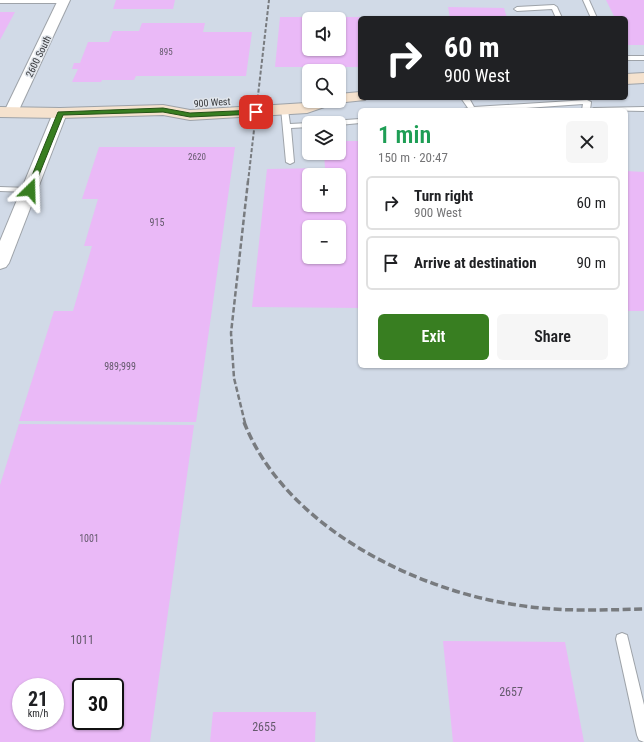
<!DOCTYPE html>
<meta charset="utf-8">
<style>
:root{--surface:#fff;--page:#f6f6f6;--text:#202124;--muted:#757577;--line:#e0e0e0;--accent:#387e21}
body{margin:0;font-family:"Roboto Condensed",sans-serif;background:var(--page);color:var(--text);height:100vh;display:flex;flex-direction:column;font-size:15px;white-space:nowrap}
*{box-sizing:border-box;margin:0}
p{font-size:13px;color:var(--muted)}
.icon{flex:none;width:22px;height:22px;fill:none;stroke:currentColor;stroke-width:2;stroke-linecap:round;stroke-linejoin:round}
.map{position:relative;flex:1;overflow:hidden}
.panel{position:absolute;left:358px;top:108px;width:270px;height:260px;display:flex;flex-direction:column;background:var(--surface);border-radius:6px;box-shadow:0 1px 3px #0004}
.panel>*{flex:none}
.guide{position:absolute;left:358px;top:16px;width:270px;height:84px;border-radius:6px;box-shadow:0 1px 3px #0004;background:#202124;color:#fff;overflow:hidden}
.tools{position:absolute;left:302px;top:12px;display:grid;gap:8px}
.tools a{display:grid;place-items:center;width:44px;height:44px;border-radius:6px;background:var(--surface);box-shadow:0 1px 3px #0004;font-size:20px}
.speed{position:absolute;left:12px;top:678px;display:flex;gap:8px;font-size:20px;font-weight:700;text-align:center}
.speed>*{display:grid;place-content:center;width:52px;height:52px;border-radius:50%;background:var(--surface);box-shadow:0 1px 3px #0004;line-height:1}
.speed small{font-size:10px;font-weight:400}
.speed .limit{border:2px solid #111;border-radius:6px;background:#fff;color:#111}
.pin{position:absolute;display:grid;place-items:center;width:34px;height:34px;color:#fff;margin:-17px;border-radius:8px;box-shadow:0 2px 6px #0006}
.me{position:absolute;width:44px;margin:-22px;rotate:22deg;stroke-linejoin:round;filter:drop-shadow(0 0 3px #0008)}
.turn{display:flex;align-items:center;gap:14px;height:84px;padding:0 20px;font-size:18px}
.turn .icon{width:52px;height:52px;stroke-width:2.5}
.turn b{display:block;font-size:28px;line-height:34px}
.round{display:grid;place-items:center;flex:none;width:42px;height:42px;border-radius:6px;background:var(--page)}
.head{display:flex;align-items:center;justify-content:space-between;height:68px;padding:0 20px}
h1{font-size:24px;font-weight:600;line-height:30px;color:#1e9e55}
.primary-button{display:flex;gap:8px;margin-top:auto;padding:8px 20px}
.primary-button a{flex:1;height:46px;border-radius:6px;background:var(--accent);color:#fff;font-size:16px;font-weight:600;line-height:46px;text-align:center}
.primary-button a+a{background:var(--page);color:var(--text)}
ul{padding:0;list-style:none}
li{display:flex;align-items:center;gap:12px;height:54px;margin:0 8px 6px;padding:0 12px;border:2px solid var(--line);border-radius:6px}
li div{flex:1}
li b{display:block;font-size:15px}
li em{font-style:normal}
.map>svg:first-child{display:block}
.built{fill:#d1dae7;fill-rule:evenodd}
.building{fill:#eab9f7;fill-rule:evenodd}
.lines{fill:none;stroke-linecap:round;stroke-linejoin:round}
.lane-casing{stroke:#9ea3a9;stroke-width:2}
.street-casing{stroke:#9ea3a9;stroke-width:2}
.secondary-casing{stroke:#9ea3a9;stroke-width:2}
.lane{fill:#fff;fill-rule:evenodd}
.street{fill:#fff;fill-rule:evenodd}
.secondary{fill:#f5e2ce;fill-rule:evenodd}
.rail-far2{stroke:#787b7f;stroke-width:2;stroke-dasharray:4 2;stroke-linecap:butt}
.rail-far1{stroke:#787b7f;stroke-width:2.5;stroke-dasharray:5.5 2.5;stroke-linecap:butt}
.rail{stroke:#787b7f;stroke-width:3.5;stroke-dasharray:8 3.5;stroke-linecap:butt}
.route{fill:#387e21;stroke:#245215}
.labels{text-anchor:middle;stroke-width:3;stroke-linejoin:round;paint-order:stroke}
.far-number-label{font-size:9px;fill:#645a6c}
.far-street-label{font-size:10px;fill:#383a3d;stroke:#e0e5eb}
.number-label{font-size:10px;fill:#645a6c}
.near-number-label{font-size:12px;fill:#645a6c}
</style>
<div class="map">
<svg width="644" height="742" viewBox="0 0 644 742">
<rect width="100%" height="100%" fill="#e0e5eb"/>
<path class="built" d="M0 0H644V742H0ZM360 18H626V98H360ZM309 19H339V49H309ZM309 71H339V101H309ZM360 110H626V366H360ZM309 123H339V153H309ZM309 175H339V205H309ZM309 227H339V257H309ZM21 687H55V721H21ZM81 687H115V721H81Z"/>
<g class="building">
<path d="M116 0H175L173 9H113Z"/>
<path d="M606 0H644V45H628L626 41V18H615Z"/>
<path d="M448 7 504 8 507 18H450Z"/>
<path d="M0 12H15L0 40Z"/>
<path d="M280 17H360V67H275ZM309 19H339V49H309Z"/>
<path d="M142 23H205L203 32H252L246 76H136L134 80H102L101 82H72L78 69H72L74 63H80L88 42H109L113 31H139Z"/>
<path d="M339 141H360V308L252 307 267 169 325 168 324 153H339ZM309 175H339V205H309ZM309 227H339V257H309Z"/>
<path d="M99 147H235L196 422 19 421 54 311H73L92 246H84L98 199H82Z"/>
<path d="M626 171 644 172V311H626Z"/>
<path d="M19 424 194 425 150 742H0V485ZM21 687H55V721H21ZM81 687H115V721H81Z"/>
<path d="M443 641 565 642 584 742H453Z"/>
<path d="M213 712H316L315 742H210Z"/>
</g>
<g class="lines">
<g class="lane-casing">
<g id="lane">
<path d="M0 0H66L67 1 64 3H0Z"/>
<path d="M583 0H589L597 18H591Z"/>
<path d="M554 5 557 7 562 18H556L552 9 517 11 514 9 517 7Z"/>
<rect x="626" y="56" width="18" height="4"/>
<path d="M461 98H469L474 107 587 100 591 102 590 110H582L583 104 497 110H460L468 108Z"/>
<path d="M644 107V111L590 110 594 108Z"/>
<path d="M281 108H287L288 110 290 124 309 123H310L309 127 291 128 294 162 290 164 286 162Z"/>
<path d="M360 119V123L339 125V123H327L331 121Z"/>
<path d="M0 187 29 188 33 190 29 192 0 191Z"/>
<path d="M622 633 627 635 628 639 644 705V742L639 740 637 735 616 639 617 635Z"/>
</g>
</g>
<g class="street-casing">
<g id="street">
<path d="M58 0H70L18 112 16 115 11 116 6 115 4 112Z"/>
<path d="M60 109 65 110 67 113 9 263 6 267 0 269V241L53 113 55 110Z"/>
</g>
</g>
<g class="secondary-casing">
<g id="secondary">
<path d="M644 73V83L626 84V74Z"/>
<path d="M360 92V98H367L365 100 336 103 307 113 190 120 163 115 60 118 0 117V107L60 108 163 105 190 110 306 103 313 101H339V94Z"/>
</g>
</g>
<use href="#lane" class="lane"/>
<use href="#street" class="street"/>
<use href="#secondary" class="secondary"/>
<path class="rail-far2" d="M248 182 269 0"/>
<path class="rail-far1" d="M245 423 234 378 231 333 248 181"/>
<path class="rail" d="M244 422C284 525 413 590 517 605 559 612 602 610 644 609"/>
</g>
<path class="route" d="M163 108 190 113 256 110 259 112 256 114 190 117 163 112 63 115 33 190 30 192 26 190 58 112Z"/>
<g class="labels">
<g class="far-number-label">
<text x="166" y="55">895</text>
<text x="197" y="160">2620</text>
</g>
<g class="far-street-label">
<text transform="translate(38 56) rotate(-64)" y="4">2600 South</text>
<text transform="translate(212 102) rotate(-4)" y="4">900 West</text>
</g>
<g class="number-label">
<text x="157" y="226">915</text>
<text x="120" y="370">989;999</text>
<text x="89" y="542">1001</text>
</g>
<g class="near-number-label">
<text x="82" y="644">1011</text>
<text x="511" y="696">2657</text>
<text x="264" y="731">2655</text>
</g>
</g>
</svg>
<div class="tools">
<a><svg class="icon" aria-label="sound" viewBox="0 0 24 24"><path d="M4 9h4l5-4v14l-5-4H4zM17 9q2 3 0 6"/></svg></a>
<a><svg class="icon" aria-label="search" viewBox="0 0 24 24"><circle cx="10" cy="10" r="6"/><path d="M15 15l6 6"/></svg></a>
<a><svg class="icon" aria-label="layers" viewBox="0 0 24 24"><path d="M12 4l9 5-9 5-9-5zM3 14l9 5 9-5"/></svg></a>
<a>+</a>
<a>−</a>
</div>
<div class="speed"><div>21<small>km/h</small></div><div class="limit">30</div></div>
<div class="pin" style="left:256px;top:112px;background:#d93025"><svg class="icon" aria-label="arrive" viewBox="0 0 24 24"><path d="M6 21V4h12l-3 4 3 4H6"/></svg></div>
<svg class="me" style="left:30px;top:190px" viewBox="-20 -20 40 40"><path d="M0-17L14 15 0 8-14 15z" fill="#387e21" stroke="#fff" stroke-width="4"/></svg>
<div class="guide">
<div class="turn"><svg class="icon" aria-label="right" viewBox="0 0 24 24"><path d="M7 20v-9h11M14 6l5 5-5 5"/></svg><div><b>60 m</b>900 West</div></div>
</div>
<section class="panel">
<div class="head"><div><h1>1 min</h1><p>150 m · 20:47</p></div><a class="round"><svg class="icon" aria-label="close" viewBox="0 0 24 24"><path d="M6 6l12 12M18 6L6 18"/></svg></a></div>
<ul>
<li><svg class="icon" aria-label="right" viewBox="0 0 24 24"><path d="M7 20v-9h11M14 6l5 5-5 5"/></svg><div><b>Turn right</b><p>900 West</p></div><em>60 m</em></li>
<li><svg class="icon" aria-label="arrive" viewBox="0 0 24 24"><path d="M6 21V4h12l-3 4 3 4H6"/></svg><div><b>Arrive at destination</b></div><em>90 m</em></li>
</ul>
<div class="primary-button"><a>Exit</a><a>Share</a></div>
</section>
</div>
